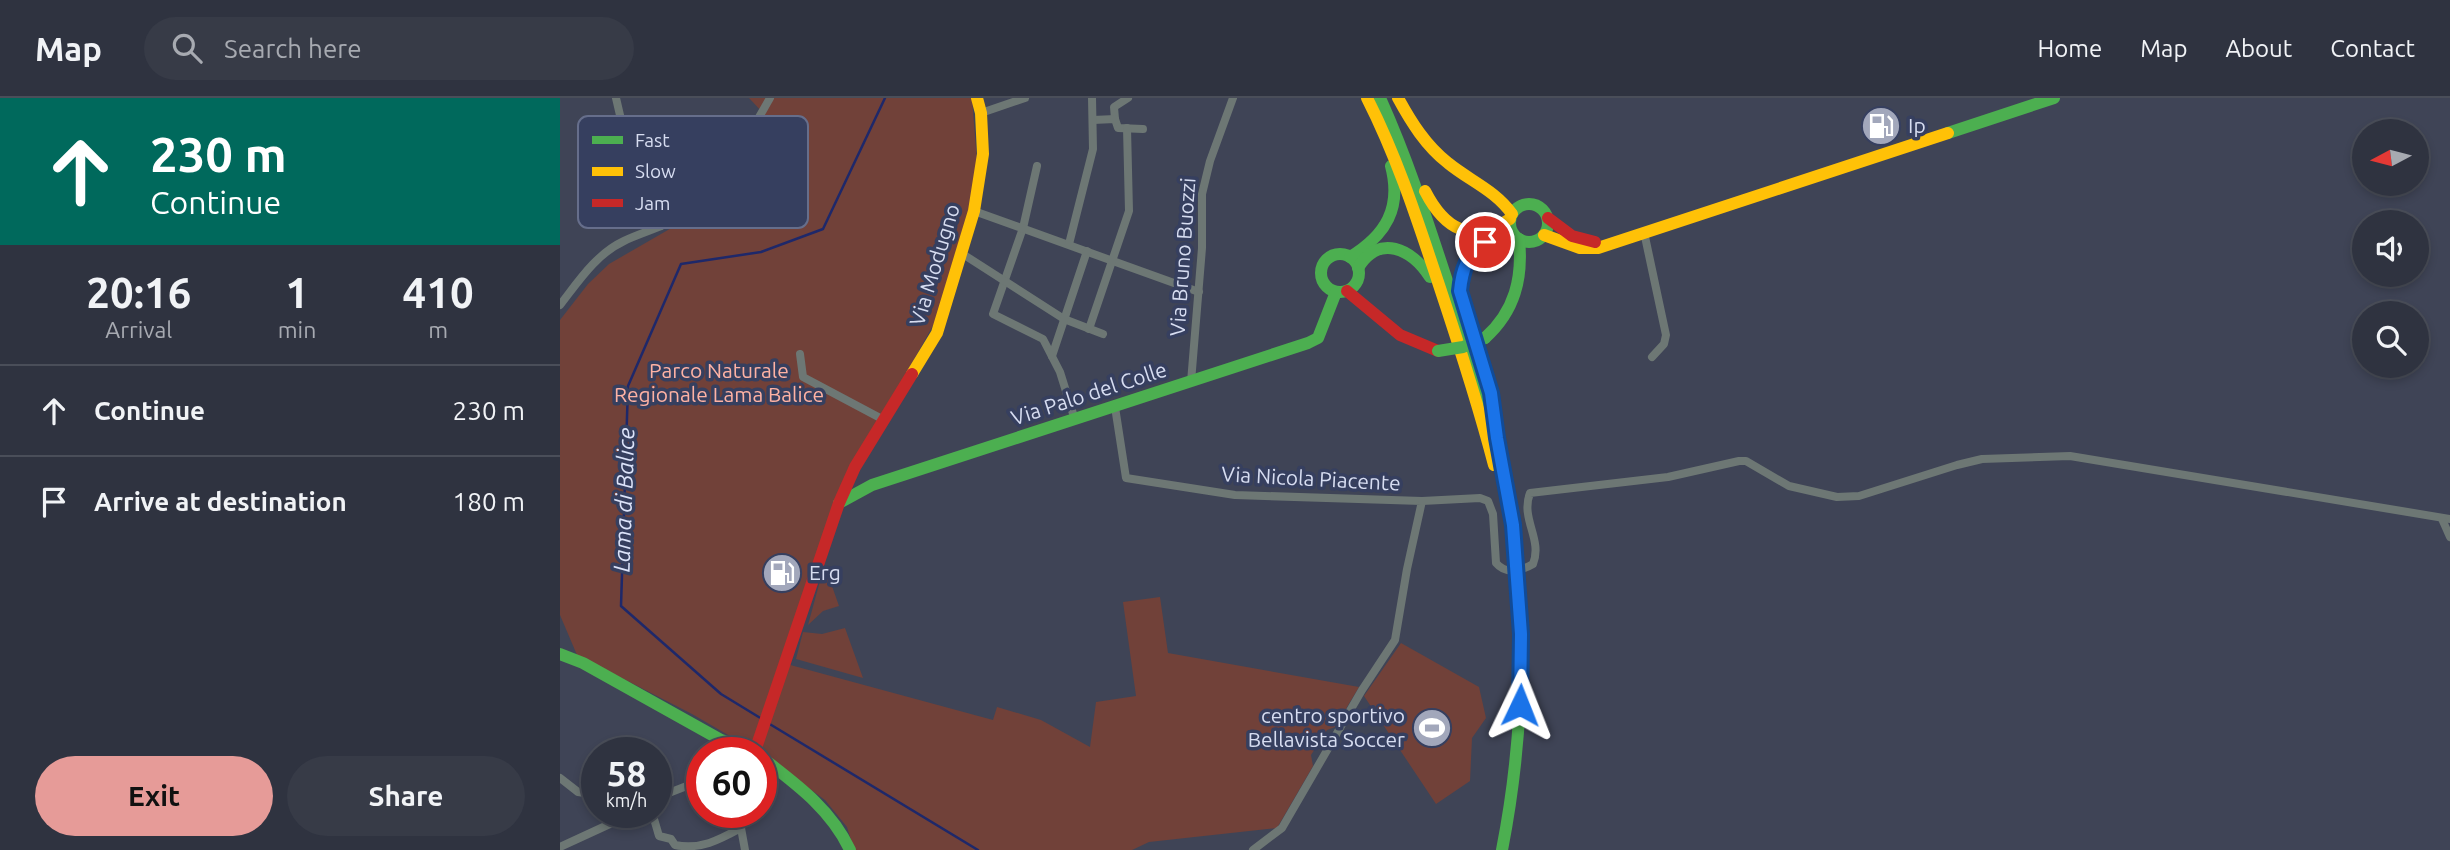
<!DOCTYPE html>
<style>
:root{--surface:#2f3340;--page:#373b47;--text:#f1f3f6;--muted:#a7aab1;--line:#4a4e59;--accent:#e69b98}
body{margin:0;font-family:Ubuntu,sans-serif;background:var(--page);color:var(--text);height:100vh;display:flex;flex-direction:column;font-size:26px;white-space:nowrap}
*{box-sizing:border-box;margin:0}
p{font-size:23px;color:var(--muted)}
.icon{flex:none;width:38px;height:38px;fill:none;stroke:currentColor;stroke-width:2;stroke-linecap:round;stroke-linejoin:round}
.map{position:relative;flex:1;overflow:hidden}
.drawer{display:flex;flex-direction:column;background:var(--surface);width:560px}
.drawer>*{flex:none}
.guide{background:#00695c;color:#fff;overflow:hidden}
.needle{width:46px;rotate:263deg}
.buttons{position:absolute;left:1792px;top:21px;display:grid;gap:14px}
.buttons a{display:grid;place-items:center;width:77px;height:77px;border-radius:50%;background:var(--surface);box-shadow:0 4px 10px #0003,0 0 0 2px var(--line);font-size:35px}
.speed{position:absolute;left:21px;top:639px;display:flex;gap:14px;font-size:35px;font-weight:700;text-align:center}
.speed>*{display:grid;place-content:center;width:91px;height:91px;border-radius:50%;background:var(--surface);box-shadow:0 4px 10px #0003,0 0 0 2px var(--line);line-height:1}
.speed small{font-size:18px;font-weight:400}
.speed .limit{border:10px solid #d22;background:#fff;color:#111}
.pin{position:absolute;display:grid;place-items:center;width:60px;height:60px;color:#fff;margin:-30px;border:4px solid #fff;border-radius:50%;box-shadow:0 2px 7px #0007}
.me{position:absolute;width:77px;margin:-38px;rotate:2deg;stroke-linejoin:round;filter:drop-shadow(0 0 5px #0008)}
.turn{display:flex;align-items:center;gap:24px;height:147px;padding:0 35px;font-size:32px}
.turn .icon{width:91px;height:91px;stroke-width:2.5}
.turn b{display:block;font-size:49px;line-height:60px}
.eta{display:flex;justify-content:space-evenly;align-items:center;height:119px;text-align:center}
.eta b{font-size:42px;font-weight:700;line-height:49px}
.primary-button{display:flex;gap:14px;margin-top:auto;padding:14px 35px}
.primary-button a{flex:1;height:80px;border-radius:42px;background:var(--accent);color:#111;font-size:28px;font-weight:700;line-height:80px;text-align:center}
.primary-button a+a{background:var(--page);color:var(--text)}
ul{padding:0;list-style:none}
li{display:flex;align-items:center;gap:21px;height:91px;padding:0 35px;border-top:2px solid var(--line)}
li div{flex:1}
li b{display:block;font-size:26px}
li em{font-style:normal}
header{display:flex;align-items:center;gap:42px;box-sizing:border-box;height:98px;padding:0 35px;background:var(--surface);border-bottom:2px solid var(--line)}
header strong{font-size:33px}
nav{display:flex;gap:38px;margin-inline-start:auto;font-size:24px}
.search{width:490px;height:63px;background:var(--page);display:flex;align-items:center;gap:18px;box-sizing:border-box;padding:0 24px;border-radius:38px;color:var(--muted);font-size:26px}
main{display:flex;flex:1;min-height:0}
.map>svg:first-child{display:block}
.green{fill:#714139}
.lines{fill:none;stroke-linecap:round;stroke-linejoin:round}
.stream{stroke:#1e286a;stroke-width:2.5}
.street{stroke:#6d7774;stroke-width:8}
.fast{stroke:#4caf50;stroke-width:12}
.slow{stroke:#ffc107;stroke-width:12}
.jam{stroke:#c62828;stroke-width:12}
.fast-bridge{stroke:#4caf50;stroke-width:12}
.route-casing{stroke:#114b97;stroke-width:18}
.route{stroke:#1a73e8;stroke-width:12}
.labels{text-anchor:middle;stroke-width:7;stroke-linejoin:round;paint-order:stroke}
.poi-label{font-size:21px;fill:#d7ddf1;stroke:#363f5f;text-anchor:start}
.street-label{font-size:21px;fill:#d7ddf1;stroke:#363f5f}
.park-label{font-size:21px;fill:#feb2a4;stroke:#363f5f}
.water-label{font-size:23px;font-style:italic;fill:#dce3f9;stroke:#363f5f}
.key{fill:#363f5f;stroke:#666e8b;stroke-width:2}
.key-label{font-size:19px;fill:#d7ddf1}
</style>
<header>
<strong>Map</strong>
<div class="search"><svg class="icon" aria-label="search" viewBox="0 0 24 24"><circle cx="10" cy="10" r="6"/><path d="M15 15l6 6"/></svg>Search here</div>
<nav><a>Home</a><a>Map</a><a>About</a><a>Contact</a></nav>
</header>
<main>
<section class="drawer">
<div class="guide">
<div class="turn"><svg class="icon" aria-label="ahead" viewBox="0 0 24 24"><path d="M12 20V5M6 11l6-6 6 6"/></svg><div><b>230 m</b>Continue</div></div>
</div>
<div class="eta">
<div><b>20:16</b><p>Arrival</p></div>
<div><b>1</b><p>min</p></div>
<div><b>410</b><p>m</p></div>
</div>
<ul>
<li><svg class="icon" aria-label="ahead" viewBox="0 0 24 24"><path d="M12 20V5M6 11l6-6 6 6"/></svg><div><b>Continue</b></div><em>230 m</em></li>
<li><svg class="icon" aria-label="arrive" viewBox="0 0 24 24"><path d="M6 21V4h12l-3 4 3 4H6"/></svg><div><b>Arrive at destination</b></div><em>180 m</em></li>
</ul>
<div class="primary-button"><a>Exit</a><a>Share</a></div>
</section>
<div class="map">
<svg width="1890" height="752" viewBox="0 0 1890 752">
<rect width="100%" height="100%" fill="#3f4456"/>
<g class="green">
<path d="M189 0H412L419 89 385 206 283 388 223 565 433 622 437 609 481 622 530 649 536 604 576 598 563 504 600 499 608 555 799 589 775 629 767 632 751 657 753 668 717 730 589 744 572 752H294L287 729 265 702 206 659 132 616 17 557 0 517V222L28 186 49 166 127 121 186 51 206 18Z"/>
<path d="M266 471 279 508 263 513 248 527 263 472Z"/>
<path d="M285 530 303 580 236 561 243 534 262 536Z"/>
<path d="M841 545 919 589 926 620 912 640 910 683 876 706 804 598Z"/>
</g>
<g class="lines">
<g class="stream">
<path d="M202 621 161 596 61 508 68 288 121 166 201 154 263 131 325 0"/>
<path d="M208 625 418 752"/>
</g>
<g class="street">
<path d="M56 0 78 94 84 108 101 128"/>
<path d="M421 15 465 0"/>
<path d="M555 21 554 9 568 0"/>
<path d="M533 22 555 21 558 30 583 31"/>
<path d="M477 68 463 130 433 216 483 241 500 274 515 322"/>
<path d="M414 113 639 194"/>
<path d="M1084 134 1106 237 1104 246 1092 259"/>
<path d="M509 146 533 51 532 0"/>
<path d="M401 155 504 221 543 236"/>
<path d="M0 207C18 184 36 156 64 143 85 133 109 128 127 113 164 83 187 40 210 0"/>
<path d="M529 231 569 113 567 30"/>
<path d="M240 256 243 279 324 322"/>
<path d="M492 258 527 153"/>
<path d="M631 284 642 150V96L650 63 673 0"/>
<path d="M555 309 566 380 675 397 862 403 847 471 835 542 802 592 722 730 693 752"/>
<path d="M862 403 920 400 928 403 933 416 936 465C946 477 961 473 973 466 983 441 960 421 970 395L1108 379 1179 363H1186L1229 388 1277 399 1299 398 1397 367 1422 361 1510 358 1890 421"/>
<path d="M1882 421 1890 439"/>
<path d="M0 680 18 694 37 697"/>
<path d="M96 700 142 682"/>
<path d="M92 714 99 738 111 741 115 747C141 752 159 742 181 730"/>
<path d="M0 749 52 725 88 714"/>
<path d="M185 752 181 730 186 714"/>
</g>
<g class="fast">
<path d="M820 0C848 62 868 125 889 189 907 246 929 303 941 362 968 489 967 624 942 752"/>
<path d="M1388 35 1494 0"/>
<circle cx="969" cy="125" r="19"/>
<circle cx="780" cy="175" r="19"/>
<path d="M790 159C826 137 842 110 831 68"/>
<path d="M798 170C819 135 852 151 870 179"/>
<path d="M903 208C896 166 912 144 954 137"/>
<path d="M925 240C955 213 963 180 959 141"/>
<path d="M279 405 312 387 748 245 758 240 776 194"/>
<path d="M0 556 23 565 161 642 196 654"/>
<path d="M201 659C236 686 271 711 290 752"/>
</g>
<g class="slow">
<path d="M807 0C837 59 857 121 878 184 898 244 918 305 934 367"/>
<path d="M838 0C851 24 866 48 888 65 910 83 935 92 952 116"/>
<path d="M865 93C885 132 911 146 950 121"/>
<path d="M984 137 1020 150H1038L1388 35"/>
<path d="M352 276 377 235 414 113 423 56 421 15 417 0"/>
</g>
<g class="jam">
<path d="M988 120 1012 138 1035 144"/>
<path d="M787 193 840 237 878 253"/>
<path d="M195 653 279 405 295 369 352 276"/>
</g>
<path class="fast-bridge" d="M878 253 903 249 925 240"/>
</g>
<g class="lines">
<g class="route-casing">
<path id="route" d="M925 144C907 157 902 172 900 193L931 295 937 340 953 427 961 536 960 607"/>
</g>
<use href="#route" class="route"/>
</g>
<defs>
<g id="fuel-disc" transform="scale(2.0125)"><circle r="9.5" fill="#a2a7bb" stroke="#363f5f"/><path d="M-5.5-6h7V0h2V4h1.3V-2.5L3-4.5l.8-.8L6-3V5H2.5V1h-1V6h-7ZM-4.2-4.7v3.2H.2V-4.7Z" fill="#fff"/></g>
<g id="stadium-disc" transform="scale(2.0125)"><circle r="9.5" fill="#a2a7bb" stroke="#363f5f"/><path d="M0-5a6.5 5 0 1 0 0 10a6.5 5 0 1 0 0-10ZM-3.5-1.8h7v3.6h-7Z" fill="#fff"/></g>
</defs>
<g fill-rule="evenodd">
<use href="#fuel-disc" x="1321" y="28"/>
<use href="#fuel-disc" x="222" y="475"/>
<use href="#stadium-disc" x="872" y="630"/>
</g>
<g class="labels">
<g class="poi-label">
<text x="1348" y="35">Ip</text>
<text x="249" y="482">Erg</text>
<text x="845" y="625" text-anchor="end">centro sportivo<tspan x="845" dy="24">Bellavista Soccer</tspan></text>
</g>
<g class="street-label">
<text transform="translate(623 159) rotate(-86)" y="7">Via Bruno Buozzi</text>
<text transform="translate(375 167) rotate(-73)" y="7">Via Modugno</text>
<text transform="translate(529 296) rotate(-18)" y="7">Via Palo del Colle</text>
<text transform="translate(751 381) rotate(3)" y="7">Via Nicola Piacente</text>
</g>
<g class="park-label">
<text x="159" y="280">Parco Naturale<tspan x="159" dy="24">Regionale Lama Balice</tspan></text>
</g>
<g class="water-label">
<text transform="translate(64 402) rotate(-88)" y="8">Lama di Balice</text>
</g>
</g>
<rect x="18" y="18" width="230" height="112" rx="10" class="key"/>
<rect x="32" y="38" width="31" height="8" fill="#4caf50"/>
<rect x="32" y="69" width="31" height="9" fill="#ffc107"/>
<rect x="32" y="101" width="31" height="8" fill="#c62828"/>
<g class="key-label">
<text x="75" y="49">Fast</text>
<text x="75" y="80">Slow</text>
<text x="75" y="112">Jam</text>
</g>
</svg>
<div class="buttons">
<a><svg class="needle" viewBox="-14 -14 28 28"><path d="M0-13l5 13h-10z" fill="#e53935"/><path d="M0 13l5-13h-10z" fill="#a7aab1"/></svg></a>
<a><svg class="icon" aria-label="sound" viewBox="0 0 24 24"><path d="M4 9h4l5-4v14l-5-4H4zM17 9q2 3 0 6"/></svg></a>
<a><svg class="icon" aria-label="search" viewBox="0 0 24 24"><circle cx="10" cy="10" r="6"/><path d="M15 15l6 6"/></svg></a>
</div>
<div class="speed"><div>58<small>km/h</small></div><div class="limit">60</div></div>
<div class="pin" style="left:925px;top:144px;background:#d93025"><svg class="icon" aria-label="arrive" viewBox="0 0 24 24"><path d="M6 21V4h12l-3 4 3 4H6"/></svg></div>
<svg class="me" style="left:960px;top:607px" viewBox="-20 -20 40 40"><path d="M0-17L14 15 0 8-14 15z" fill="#1a73e8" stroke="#fff" stroke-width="4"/></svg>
</div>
</main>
